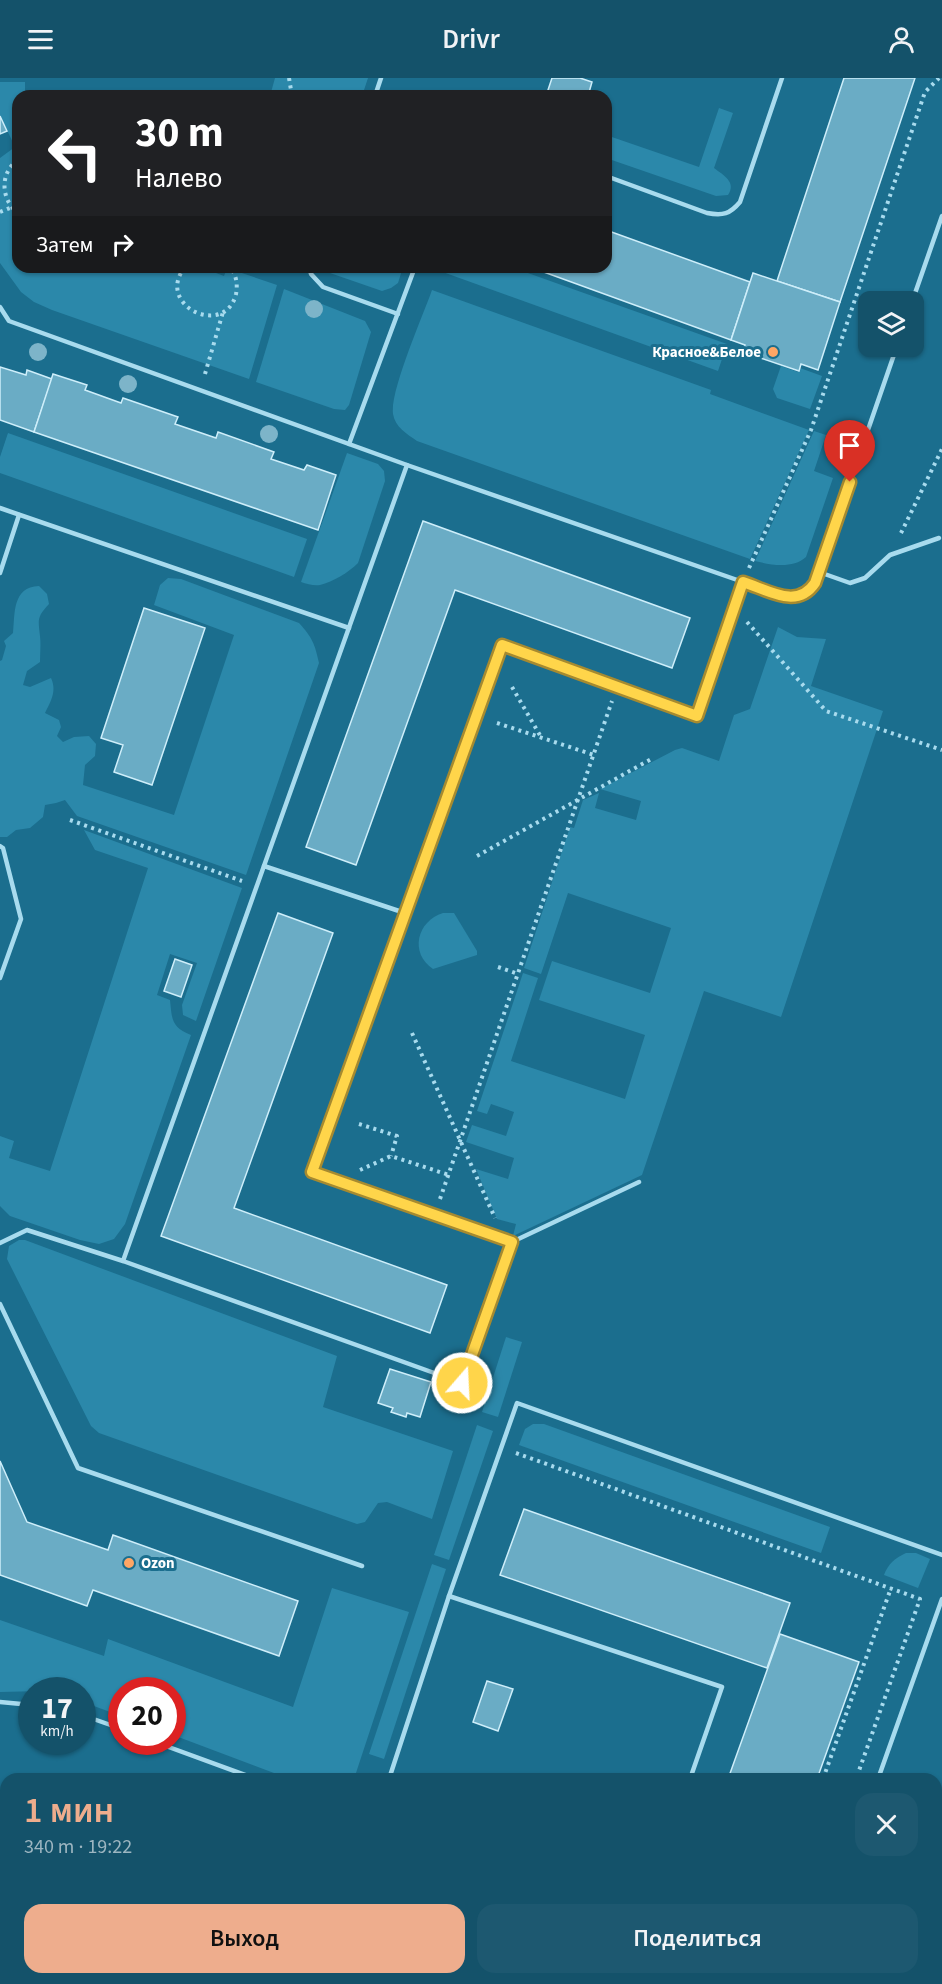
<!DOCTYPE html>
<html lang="ru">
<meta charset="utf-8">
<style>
:root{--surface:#14526a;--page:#1d5870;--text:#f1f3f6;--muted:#9db6c1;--accent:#eead8d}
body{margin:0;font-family:"Source Sans 3",sans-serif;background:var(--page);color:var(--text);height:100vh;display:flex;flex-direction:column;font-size:22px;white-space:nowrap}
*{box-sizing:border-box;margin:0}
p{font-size:20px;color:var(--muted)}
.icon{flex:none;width:33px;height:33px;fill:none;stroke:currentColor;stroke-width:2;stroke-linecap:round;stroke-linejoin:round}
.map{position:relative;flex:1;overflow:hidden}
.side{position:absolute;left:0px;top:1695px;width:942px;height:212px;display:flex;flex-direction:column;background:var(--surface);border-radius:18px 18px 0 0;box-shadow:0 2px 4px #0004}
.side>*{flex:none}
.guide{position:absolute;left:12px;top:12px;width:600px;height:183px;border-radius:18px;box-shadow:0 2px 4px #0004;background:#202124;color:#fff;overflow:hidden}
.controls{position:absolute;left:858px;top:213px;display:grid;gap:12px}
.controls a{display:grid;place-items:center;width:66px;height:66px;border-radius:12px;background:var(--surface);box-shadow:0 2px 4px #0004;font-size:30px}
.speed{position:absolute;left:18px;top:1599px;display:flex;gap:12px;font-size:30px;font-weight:700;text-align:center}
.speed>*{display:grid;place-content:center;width:78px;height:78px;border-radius:50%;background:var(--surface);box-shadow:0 2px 4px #0004;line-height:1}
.speed small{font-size:15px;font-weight:400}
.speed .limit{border:9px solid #d22;background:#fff;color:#111}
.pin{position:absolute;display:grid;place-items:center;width:51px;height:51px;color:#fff;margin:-62px -26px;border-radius:50% 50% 50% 0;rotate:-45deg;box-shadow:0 0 6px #0007}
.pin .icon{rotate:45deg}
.me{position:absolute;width:66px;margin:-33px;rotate:19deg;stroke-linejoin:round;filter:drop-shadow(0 0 4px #0008)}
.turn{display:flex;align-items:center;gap:21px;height:126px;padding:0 24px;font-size:27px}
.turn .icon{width:78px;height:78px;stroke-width:2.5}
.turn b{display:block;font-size:42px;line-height:51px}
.then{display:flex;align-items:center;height:57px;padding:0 24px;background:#0003;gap:12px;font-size:22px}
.round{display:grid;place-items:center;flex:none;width:63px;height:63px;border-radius:18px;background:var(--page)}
.overview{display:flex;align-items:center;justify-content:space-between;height:102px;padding:0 24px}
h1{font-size:36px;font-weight:600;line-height:45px;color:var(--accent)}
.cta{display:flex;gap:12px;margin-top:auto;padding:12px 24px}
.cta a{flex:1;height:69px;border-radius:18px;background:var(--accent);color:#111;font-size:24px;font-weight:600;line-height:69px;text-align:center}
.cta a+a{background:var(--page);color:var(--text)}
header{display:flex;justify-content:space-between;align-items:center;height:78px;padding:0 24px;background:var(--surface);font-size:27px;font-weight:600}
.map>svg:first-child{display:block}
.green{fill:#2b88aa}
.building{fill:#6aacc5;stroke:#ceeefa;stroke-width:1.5}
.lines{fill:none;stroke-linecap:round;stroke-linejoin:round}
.path{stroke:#a8dbee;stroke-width:4;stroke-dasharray:3 4.5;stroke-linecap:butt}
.lane{stroke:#a8dbee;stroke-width:4.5}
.tree{fill:#7db4c9}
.route-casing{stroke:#a68a30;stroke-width:15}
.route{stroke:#ffd54a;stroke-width:10}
.poi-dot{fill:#ffa665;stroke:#1b6e8e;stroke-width:2}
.labels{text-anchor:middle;stroke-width:6;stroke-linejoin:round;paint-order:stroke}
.poi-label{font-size:15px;font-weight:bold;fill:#fff;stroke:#1b6e8e;text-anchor:end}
</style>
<header><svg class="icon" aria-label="menu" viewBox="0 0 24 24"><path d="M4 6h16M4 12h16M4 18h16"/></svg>Drivr<svg class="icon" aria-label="person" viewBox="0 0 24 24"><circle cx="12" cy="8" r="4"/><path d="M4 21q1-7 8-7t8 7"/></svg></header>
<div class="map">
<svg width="942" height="1906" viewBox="0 0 942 1906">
<rect width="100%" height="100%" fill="#1b6e8e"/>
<g class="green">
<path d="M275 0H368L362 18H270Z"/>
<path d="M0 4H25V18H18V189H200L224 198 227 190 277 207 249 301 52 232 34 224 21 214 0 185V80L15 69 0 37Z"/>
<path d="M719 30 733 35 714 90C723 97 737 104 728 117L716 118 606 80V57L699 89Z"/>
<path d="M326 189H403L398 205 391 210 382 213 330 195Z"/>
<path d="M441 189H511L727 266 718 293 440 193Z"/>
<path d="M284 211 365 243 371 254 349 327 345 332 334 331 256 304Z"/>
<path d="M432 212 711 312 710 316 809 352 750 481 417 363C407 356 395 349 393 336 390 312 423 238 432 212Z"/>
<path d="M781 288 798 294 800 290 822 298 810 331 777 320 773 311Z"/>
<path d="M814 353 826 357 814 393 833 400 806 479C793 491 771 487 755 483Z"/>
<path d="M8 355 307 461 294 499 0 395V379Z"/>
<path d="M347 375 378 386 384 393 385 403 358 485C349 494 333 504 320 507 314 508 307 506 301 504Z"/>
<path d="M168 500 181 501 299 545C312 559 315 566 319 585L246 797 77 738 65 722 56 725 45 727 43 739 30 750 16 752 7 759H0V583L2 582 6 568 4 563 13 555C15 536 12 509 39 508L47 516 49 526C37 539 38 541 40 558 41 567 40 575 40 584L27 593 23 607 30 609 51 600C57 613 51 623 45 635L59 642 61 649 57 658 63 664 74 659 89 658 96 666 95 678 85 687 83 707 174 737 234 557 154 527 160 507Z"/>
<path d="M778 549 797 559 826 561 811 608 883 633 781 939 704 913 642 1097 513 1158 516 1146 497 1141 476 1091 508 1101 514 1080 466 1064 472 1047 506 1058 514 1034 491 1026 487 1036 477 1033 523 895 538 900 511 983 625 1021 645 957 539 922 552 883 650 915 671 850 568 815 541 896 524 890 570 749 574 750 583 722 599 715 595 730 636 742 641 723 600 711 675 672 682 670 719 683 734 637 750 631Z"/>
<path d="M84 752 242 810 196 943 183 937 182 927 197 885 170 876 157 917 170 922C172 941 171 949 191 957L125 1146 114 1161 99 1166 80 1162 10 1138 0 1128V1058L14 1063 9 1080 50 1093 148 790 95 772Z"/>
<path d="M443 835H454L477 873V877L433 891C409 875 417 843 443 835Z"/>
<path d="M19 1162H25L337 1278 323 1329 453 1373 432 1441 387 1424 378 1425 365 1444 357 1446 99 1355 91 1348 7 1181 9 1168Z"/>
<path d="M506 1259 522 1264 498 1339 482 1334Z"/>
<path d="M533 1346H544L830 1449 821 1475 519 1367 525 1351Z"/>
<path d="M477 1347 493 1353 449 1482 434 1477Z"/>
<path d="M906 1475H916L930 1481 918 1510 884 1497C888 1486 895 1480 906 1475Z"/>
<path d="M432 1486 446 1491 384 1681 369 1676Z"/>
<path d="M332 1510 409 1534 354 1701H290L173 1657 172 1612H122L121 1638 83 1624 82 1612 0 1614V1542L104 1578 108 1561 293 1629Z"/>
<rect x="88" y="1900" width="149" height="6"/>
<path d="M462 1901 477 1906H374L371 1901Z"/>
</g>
<g class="building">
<path d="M552 0H580L592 4 588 18H546Z"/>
<path d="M844 0H915L840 224 777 203Z"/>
<path d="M0 38 7 53 0 56Z"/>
<path d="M606 152 750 204 731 262 530 189H606Z"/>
<path d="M753 195 840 224 818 292 801 286 799 293 743 274 745 267 731 262Z"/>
<path d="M0 289 26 297 27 292 52 301 34 354 0 342Z"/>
<path d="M53 296 87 307 85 312 121 325 123 320 178 339 175 346 216 360 218 354 274 374 271 381 304 392 307 387 336 397 318 452 34 354Z"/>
<path d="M423 443 690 540 672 590 455 512 356 787 306 769Z"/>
<path d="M144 530 205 550 152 707 114 694 123 667 101 660Z"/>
<path d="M278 835 333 855 234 1130 447 1207 430 1255 161 1158Z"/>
<path d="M175 881 192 887 181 919 164 913Z"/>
<path d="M390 1291 431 1304 420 1339 407 1335 406 1339 391 1334 393 1330 378 1325Z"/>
<path d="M0 1383 27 1444 108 1472 113 1457 298 1523 279 1578 93 1512 87 1528 0 1497Z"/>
<path d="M524 1431 790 1525 767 1590 500 1497Z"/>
<path d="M780 1556 859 1584 817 1701H728Z"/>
<path d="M487 1603 513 1611 498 1653 473 1644Z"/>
<path d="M623 1900H657L655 1906H638Z"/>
<path d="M710 1900H745L743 1906H725Z"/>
</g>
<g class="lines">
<g class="path">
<path d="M289 0 292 18"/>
<path d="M18 82C0 94 0 121 18 135"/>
<path d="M0 134 10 130"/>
<path d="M185 189C154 227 225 261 236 216 238 206 236 196 230 189"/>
<path d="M205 296 223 234"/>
<path d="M901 455 942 371"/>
<path d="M749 490 811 352 925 14 939 0"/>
<path d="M747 544 826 633 942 672"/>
<path d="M512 609 541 659"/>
<path d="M497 645 594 677"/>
<path d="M70 742 242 803"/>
<path d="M477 778 653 680"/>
<path d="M498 889 518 896"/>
<path d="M412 955 495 1140"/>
<path d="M359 1046 397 1058 391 1078"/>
<path d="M360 1092 391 1078 449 1097"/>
<path d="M440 1121 612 623"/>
<path d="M516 1375 920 1521 856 1701"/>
<path d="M823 1701 891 1510"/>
<path d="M491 1900 507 1906"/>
<path d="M751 1906 753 1900"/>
<path d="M784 1906 785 1900"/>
</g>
<g class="lane">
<path d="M375 18 381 0"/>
<path d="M606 98 707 135C723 138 730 136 740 124L782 0"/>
<path d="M309 189 311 196 323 209 398 236"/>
<path d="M912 224 942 138"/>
<path d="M0 229 9 243 407 387 743 504 697 638 502 567 312 1094 512 1164"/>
<path d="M349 366 415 189"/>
<path d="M0 430 349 550"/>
<path d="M819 494 850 505 865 500 890 477 939 460"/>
<path d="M0 495 19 437"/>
<path d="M743 504C768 512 797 532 815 505L897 268"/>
<path d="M0 768 3 770 21 841 0 900"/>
<path d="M264 788 405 835"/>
<path d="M0 1165 27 1152 123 1183 462 1305 512 1164 639 1104"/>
<path d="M123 1183 407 387"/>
<path d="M0 1226 78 1390 362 1488"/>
<path d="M449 1518 722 1609 690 1701"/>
<path d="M0 1624 32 1627"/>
<path d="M82 1637 122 1651"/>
<path d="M155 1664 256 1701"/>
<path d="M389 1701 449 1518 517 1325 942 1477"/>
<path d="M878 1701 942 1521"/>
<path d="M356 1906 357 1900"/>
<path d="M805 1906 807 1900"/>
</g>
</g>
<g class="tree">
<circle cx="314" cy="231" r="9"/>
<circle cx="38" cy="274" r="9"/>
<circle cx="128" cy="306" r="9"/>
<circle cx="269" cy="356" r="9"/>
</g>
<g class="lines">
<g class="route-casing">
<path id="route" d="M462 1305 512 1164 312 1094 502 567 697 638 743 504C768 512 797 532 815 505L850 404"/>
</g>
<use href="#route" class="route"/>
</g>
<g class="poi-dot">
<circle cx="773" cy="274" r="6"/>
<circle cx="129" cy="1485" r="6"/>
</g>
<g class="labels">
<g class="poi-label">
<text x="761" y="279">Красное&amp;Белое</text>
<text x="141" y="1490" text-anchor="start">Ozon</text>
</g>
</g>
</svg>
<div class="controls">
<a><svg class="icon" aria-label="layers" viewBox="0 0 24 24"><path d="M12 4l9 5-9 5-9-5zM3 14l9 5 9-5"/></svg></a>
</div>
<div class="speed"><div>17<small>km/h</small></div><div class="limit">20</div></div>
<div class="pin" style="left:850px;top:404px;background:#d93025"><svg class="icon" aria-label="arrive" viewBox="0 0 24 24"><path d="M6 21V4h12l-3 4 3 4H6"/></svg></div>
<svg class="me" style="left:462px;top:1305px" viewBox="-20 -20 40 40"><circle r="17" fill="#ffd54a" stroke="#fff" stroke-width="3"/><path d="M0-11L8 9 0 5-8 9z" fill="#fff"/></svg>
<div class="guide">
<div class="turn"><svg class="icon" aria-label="left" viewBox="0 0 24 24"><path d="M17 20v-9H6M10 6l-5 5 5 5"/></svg><div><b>30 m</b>Налево</div></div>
<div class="then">Затем<svg class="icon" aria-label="right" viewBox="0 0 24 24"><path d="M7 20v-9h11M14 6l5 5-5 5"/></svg></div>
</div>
<section class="side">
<div class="overview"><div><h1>1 мин</h1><p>340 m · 19:22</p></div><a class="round"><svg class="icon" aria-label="close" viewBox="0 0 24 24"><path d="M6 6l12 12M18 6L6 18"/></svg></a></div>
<div class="cta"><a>Выход</a><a>Поделиться</a></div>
</section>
</div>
